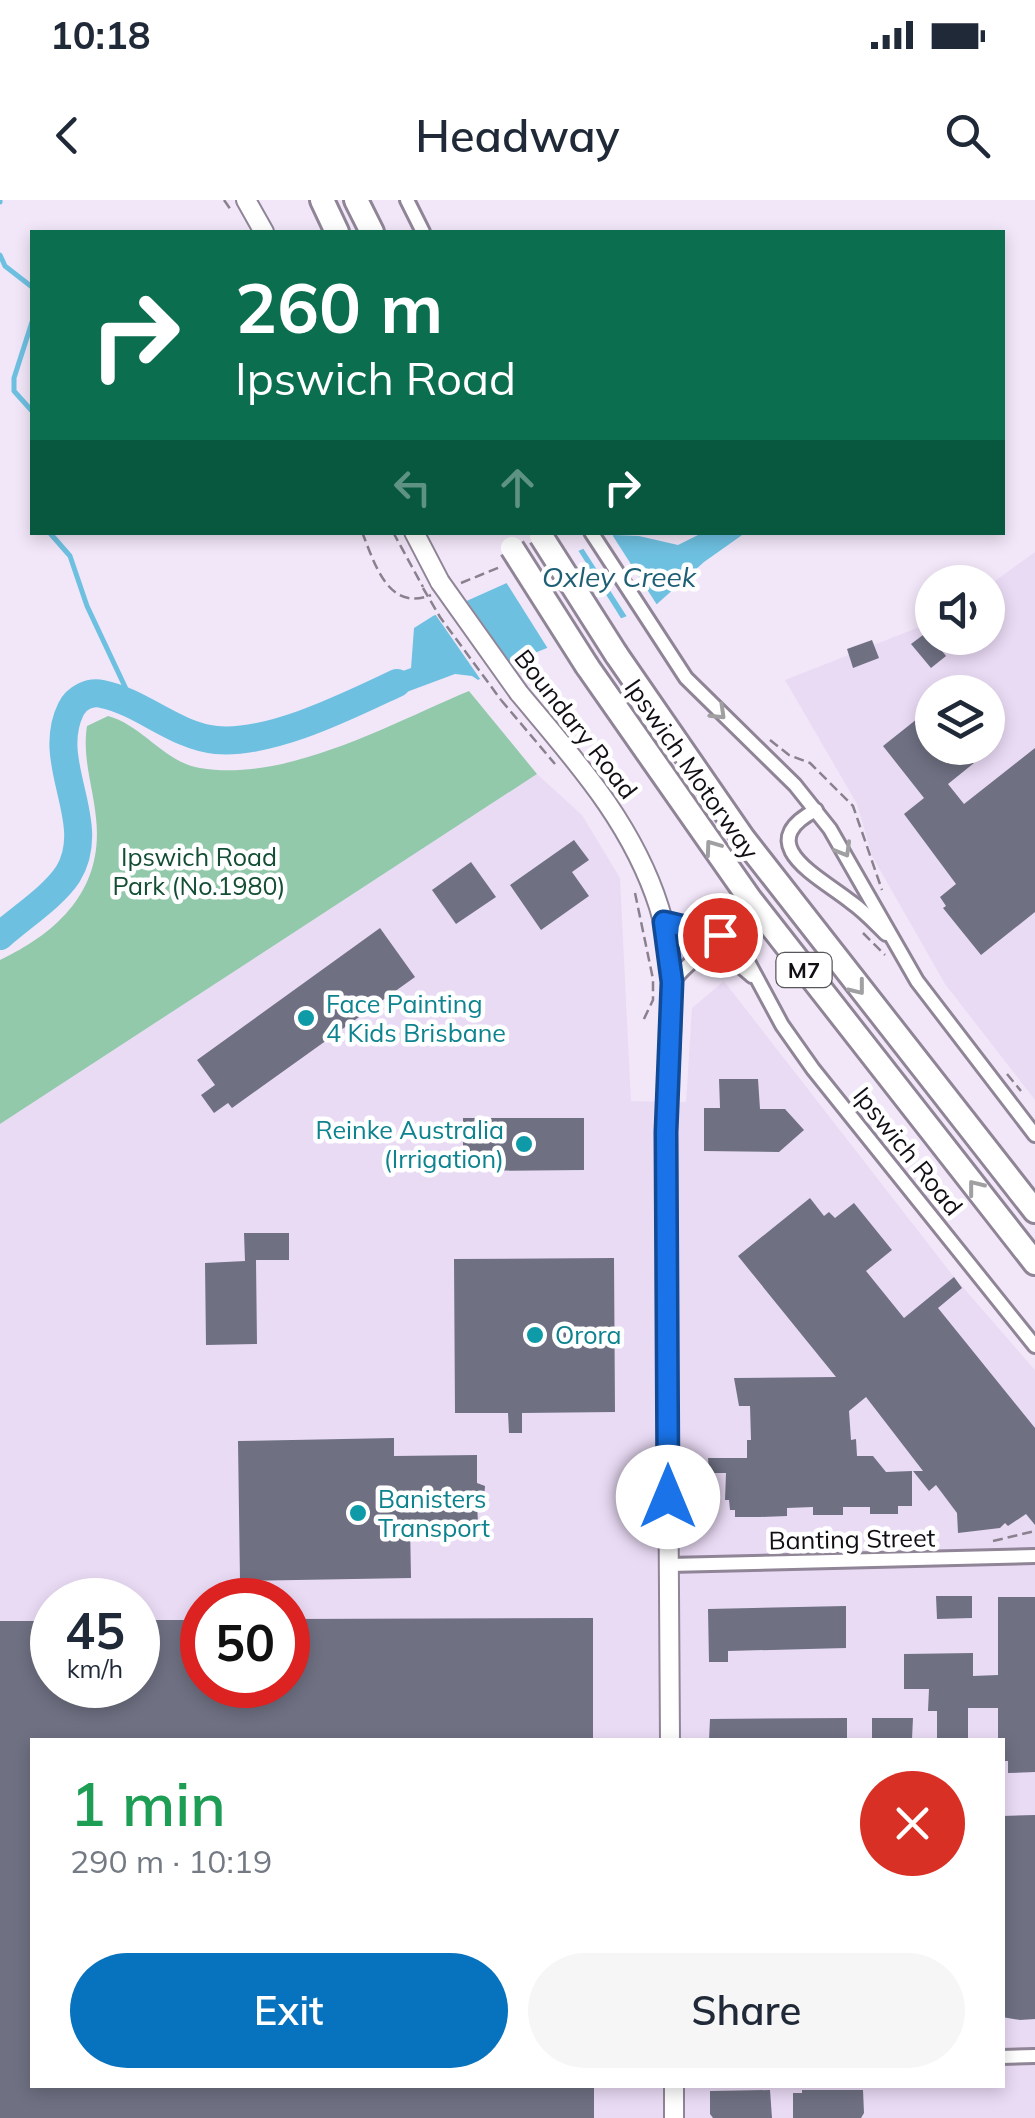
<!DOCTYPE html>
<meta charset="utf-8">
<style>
:root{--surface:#fff;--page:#f6f6f7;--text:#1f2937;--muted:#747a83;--accent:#0772bd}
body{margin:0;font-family:Mulish,sans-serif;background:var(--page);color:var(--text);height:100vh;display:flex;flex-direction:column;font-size:38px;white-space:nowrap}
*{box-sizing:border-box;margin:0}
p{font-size:32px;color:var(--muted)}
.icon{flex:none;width:55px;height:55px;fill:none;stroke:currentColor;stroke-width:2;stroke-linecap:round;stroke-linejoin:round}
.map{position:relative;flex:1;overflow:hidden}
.panel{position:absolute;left:30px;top:1538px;width:975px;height:350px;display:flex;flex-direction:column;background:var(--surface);border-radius:0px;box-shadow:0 5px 15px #0003}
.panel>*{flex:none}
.top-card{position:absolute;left:30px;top:30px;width:975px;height:305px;border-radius:0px;box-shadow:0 5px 15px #0003;background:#0b6e4f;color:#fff;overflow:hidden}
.buttons{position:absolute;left:915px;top:365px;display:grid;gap:20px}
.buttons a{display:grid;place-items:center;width:90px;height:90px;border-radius:50%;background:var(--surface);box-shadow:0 5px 15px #0003;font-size:50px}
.speed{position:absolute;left:30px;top:1378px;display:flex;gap:20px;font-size:50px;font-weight:700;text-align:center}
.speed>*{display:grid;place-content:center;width:130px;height:130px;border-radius:50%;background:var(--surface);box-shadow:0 5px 15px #0003;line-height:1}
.speed small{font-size:25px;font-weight:400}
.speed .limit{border:15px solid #d22;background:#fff;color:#111}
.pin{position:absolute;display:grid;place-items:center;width:85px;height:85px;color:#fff;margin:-42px;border:5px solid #fff;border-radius:50%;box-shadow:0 2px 10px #0007}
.me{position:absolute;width:110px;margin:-55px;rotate:0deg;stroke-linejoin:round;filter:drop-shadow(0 0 8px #0008)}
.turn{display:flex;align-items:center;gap:35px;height:210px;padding:0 40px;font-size:45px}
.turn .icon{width:130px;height:130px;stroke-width:2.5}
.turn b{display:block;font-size:70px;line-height:85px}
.lanes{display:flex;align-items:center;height:95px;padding:0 40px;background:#0003;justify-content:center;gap:50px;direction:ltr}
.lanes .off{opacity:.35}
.round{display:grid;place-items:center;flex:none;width:105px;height:105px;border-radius:52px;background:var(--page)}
.summary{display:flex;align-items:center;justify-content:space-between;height:170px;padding:0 40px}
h1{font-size:60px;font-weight:600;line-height:75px;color:#1e9e55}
.primary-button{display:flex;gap:20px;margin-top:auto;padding:20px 40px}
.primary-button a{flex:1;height:115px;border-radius:60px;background:var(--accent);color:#fff;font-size:40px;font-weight:600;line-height:115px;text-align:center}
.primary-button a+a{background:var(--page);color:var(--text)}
.status{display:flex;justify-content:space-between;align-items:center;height:70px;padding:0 50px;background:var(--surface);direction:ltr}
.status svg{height:28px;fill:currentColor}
header{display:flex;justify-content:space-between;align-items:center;height:130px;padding:0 40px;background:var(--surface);font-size:45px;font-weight:600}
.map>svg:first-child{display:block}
.built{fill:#eadbf5;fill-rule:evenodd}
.green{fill:#92c9ab}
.water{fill:#6ec0e1}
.pier{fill:#f2e7f9}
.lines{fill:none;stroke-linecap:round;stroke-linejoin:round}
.stream{stroke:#6ec0e1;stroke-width:5}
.river{stroke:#6ec0e1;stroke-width:28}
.building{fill:#6f7183}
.street-casing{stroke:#8f8596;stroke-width:18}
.secondary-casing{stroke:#8f8596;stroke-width:22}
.highway-casing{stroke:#8f8596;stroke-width:28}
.path{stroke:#89818e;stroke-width:2.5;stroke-dasharray:10 5;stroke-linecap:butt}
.street{stroke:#fff;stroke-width:12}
.secondary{stroke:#fff;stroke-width:18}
.highway{stroke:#fff;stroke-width:22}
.secondary-bridge-casing{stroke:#8f8596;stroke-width:22;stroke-linecap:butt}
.highway-bridge-casing{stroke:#8f8596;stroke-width:28;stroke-linecap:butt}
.path-bridge{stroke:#89818e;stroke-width:2.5;stroke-dasharray:10 5;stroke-linecap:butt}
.secondary-bridge{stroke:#fff;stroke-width:18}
.highway-bridge{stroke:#fff;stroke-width:22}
.oneway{stroke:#a09fa1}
.route-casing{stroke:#114b97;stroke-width:25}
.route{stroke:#1a73e8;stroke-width:18}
.culture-dot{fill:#0f9aa8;stroke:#fff;stroke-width:4}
.labels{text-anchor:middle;stroke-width:9;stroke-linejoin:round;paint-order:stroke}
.shield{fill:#fff;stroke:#58565a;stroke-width:2.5}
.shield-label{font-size:22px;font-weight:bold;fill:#110e14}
.street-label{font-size:25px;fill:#110e14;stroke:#fff}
.park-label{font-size:25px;fill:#124d34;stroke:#fff}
.culture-label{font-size:25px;fill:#0d838f;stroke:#fff;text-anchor:start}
.water-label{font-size:28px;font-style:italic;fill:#1e5f76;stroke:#fff}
</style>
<div class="status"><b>10:18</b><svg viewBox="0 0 49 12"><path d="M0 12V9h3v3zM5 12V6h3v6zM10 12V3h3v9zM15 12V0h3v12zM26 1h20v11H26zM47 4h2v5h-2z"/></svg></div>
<header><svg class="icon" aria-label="back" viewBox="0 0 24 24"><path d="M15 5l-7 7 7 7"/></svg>Headway<svg class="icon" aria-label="search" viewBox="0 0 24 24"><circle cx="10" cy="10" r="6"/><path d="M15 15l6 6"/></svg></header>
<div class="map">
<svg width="1035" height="1918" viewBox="0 0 1035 1918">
<rect width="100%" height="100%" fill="#f2e7f9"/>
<g class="built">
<path d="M1035 352V900L945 784 872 656 857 604 785 480 932 422V438H988V386ZM932 492H988V548H932Z"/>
<path d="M537 574 582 615 620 678 631 901 686 902 692 808 724 781 954 1077 1035 1170V1918H0V924ZM52 1400H138V1485H52ZM202 1400H288V1485H202ZM32 1540H1002V1885H32Z"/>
</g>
<path class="green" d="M469 491 537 574 0 924V760C59 732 104 689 96 618 93 586 82 558 87 526L108 516C142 525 164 562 200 568 286 583 392 523 469 491Z"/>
<path class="water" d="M702 333H745L704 362 657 404 512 462 478 480 472 476 455 474 369 506 359 487 411 468 414 428 433 416 614 335 639 336 678 345Z"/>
<g class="pier">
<path d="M611 333 659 408 629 420 581 345Z"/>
<path d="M576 347 624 423 550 452 504 379Z"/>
<path d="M464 397 513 467 483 483 433 411Z"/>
</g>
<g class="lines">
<g class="stream">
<path d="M0 2V0"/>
<path d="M0 55 5 66 32 87"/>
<path d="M32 122 14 178V191L32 211"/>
<path d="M49 332 70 356 87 406 135 508"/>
</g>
<path class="river" d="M0 736C21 717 53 697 68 674 100 622 44 563 71 509 76 498 90 491 102 494 142 502 175 536 216 540 271 545 348 506 397 483"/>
</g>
<g class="building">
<path d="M927 432 946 456 931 468 911 444Z"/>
<path d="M872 440 879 458 853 468 847 449Z"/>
<path d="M922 515 932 529V548H947L958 561 967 554 974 563 948 584 964 604 1035 548V712L981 755 943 708 946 706 940 697 956 684 904 614 924 598 883 546Z"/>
<path d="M574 640 589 660 572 672 589 696 541 730 510 685Z"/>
<path d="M471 662 496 697 456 724 432 690Z"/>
<path d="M380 728 415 777 232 908 228 903 214 913 201 895 215 885 197 860Z"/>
<path d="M719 879H758L760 909H785L804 930 779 952 704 951V908H720Z"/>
<path d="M463 918H584V970L463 971Z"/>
<path d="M810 998 824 1016 829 1012 835 1018 854 1003 892 1050 866 1071 904 1118 954 1077 962 1088 938 1108 1035 1228V1325L1026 1314 1008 1326 1005 1323 1000 1328 958 1333 957 1313 936 1285 929 1291 913 1271H923L866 1197 849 1211 851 1240 856 1239 857 1256H873L886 1272 912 1271V1306H898V1314H870V1307H843V1315H813V1307L787 1308V1316L760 1317H735V1310H730L729 1300H725L726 1273H709L708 1258H747V1240H751L750 1206H739L734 1178 836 1177 738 1056Z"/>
<path d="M244 1033H289V1060H256L257 1144 206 1145 205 1063 245 1061Z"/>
<path d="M614 1058 615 1212 522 1213V1233H509L508 1213H455L454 1059Z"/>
<path d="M394 1238V1256L477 1255V1283L485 1286 484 1299 477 1302 478 1324 410 1325 411 1378 240 1381 238 1241Z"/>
<path d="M936 1396H972V1418L937 1419Z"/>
<path d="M998 1397H1035V1572L1008 1573V1561H1002V1540H998V1508H968V1540H937V1511H928L929 1489H904V1454L973 1453V1476L998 1475Z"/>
<path d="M846 1406V1448L728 1451V1462H709L708 1409Z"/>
<path d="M593 1418V1540H32V1885H594V1918H0V1421H52V1485H138V1420H202V1485H288V1419Z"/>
<path d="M847 1518V1540H709L710 1519Z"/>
<path d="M872 1518H913L912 1539 872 1540Z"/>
<path d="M1035 1615V1819L1020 1820 1002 1817V1616Z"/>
<path d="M770 1890 772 1918H713L710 1914V1891Z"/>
<path d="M802 1890H863L864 1913 861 1918H793V1893H802Z"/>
</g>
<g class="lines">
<g class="street-casing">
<g id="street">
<path d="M407 0 423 32"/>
<path d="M591 332 686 478 795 585 830 629 917 781 1035 935"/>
<path d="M816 610C750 644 820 677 851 702 864 711 875 723 886 734"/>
<path d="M664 722 720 735 739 745 782 825 813 869 1035 1146"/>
<path d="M672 782C704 745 716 744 752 776"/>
<path d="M669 1365 1035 1356"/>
<path d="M1002 1857 1035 1856"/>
</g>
</g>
<g class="secondary-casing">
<g id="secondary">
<path d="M246 0 264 32"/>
<path d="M414 332 440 382"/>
<path d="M519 493C575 560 632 622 659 707 684 785 665 869 666 948 667 1146 669 1343 670 1540"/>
<path d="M674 1885V1918"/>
</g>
</g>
<g class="highway-casing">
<g id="highway">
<path d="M322 0 337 32"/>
<path d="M356 0 372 32"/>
<path d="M616 454 743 638 1035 1011"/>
<path d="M587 466 750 699 1035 1063"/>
</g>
</g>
<g class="path">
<path d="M224 0 231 10"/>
<path d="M362 332C375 364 388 412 431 395"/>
<path d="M393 332 423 387"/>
<path d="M461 383 500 367"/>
<path d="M501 500 555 564"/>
<path d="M770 540 789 555 810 563 853 606 882 690"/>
<path d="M635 693 653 779V800L643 821"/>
<path d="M863 733 885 755"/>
<path d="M1007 874 1021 891"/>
<path d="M993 1341 1035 1331"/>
</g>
<use href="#street" class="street"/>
<use href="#secondary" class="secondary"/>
<use href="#highway" class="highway"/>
<g class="secondary-bridge-casing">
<path id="secondary-bridge" d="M440 382 519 493"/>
</g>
<g class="highway-bridge-casing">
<g id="highway-bridge">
<path d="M541 336 616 454"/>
<path d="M512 348 587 466"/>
</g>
</g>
<path class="path-bridge" d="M423 388 440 417 501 500"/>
<use href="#secondary-bridge" class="secondary-bridge"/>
<use href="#highway-bridge" class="highway-bridge"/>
</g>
<defs><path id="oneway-chevron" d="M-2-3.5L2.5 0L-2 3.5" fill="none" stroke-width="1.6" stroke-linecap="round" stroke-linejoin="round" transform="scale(2.5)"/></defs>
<g class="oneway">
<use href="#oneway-chevron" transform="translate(719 513) rotate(44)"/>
<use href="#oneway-chevron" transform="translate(712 647) rotate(-126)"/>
<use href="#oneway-chevron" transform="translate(844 650) rotate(60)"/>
<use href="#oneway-chevron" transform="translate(858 788) rotate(52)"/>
<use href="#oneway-chevron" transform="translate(975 987) rotate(-128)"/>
</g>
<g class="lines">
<g class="route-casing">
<path id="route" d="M668 1297 666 932 672 782 664 722 720 735"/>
</g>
<use href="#route" class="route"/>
</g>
<g class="culture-dot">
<circle cx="306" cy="818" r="10"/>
<circle cx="524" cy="944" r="10"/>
<circle cx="535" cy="1135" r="10"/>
<circle cx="358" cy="1313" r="10"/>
</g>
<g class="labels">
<rect class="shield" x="776.5" y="753" width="55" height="34" rx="8"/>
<g class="shield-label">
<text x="804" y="778">M7</text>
</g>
<g class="street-label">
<text transform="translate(576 524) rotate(52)" y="9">Boundary Road</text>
<text transform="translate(692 569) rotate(55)" y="9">Ipswich Motorway</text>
<text transform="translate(908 951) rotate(51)" y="9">Ipswich Road</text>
<text transform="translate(852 1339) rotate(-1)" y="9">Banting Street</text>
</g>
<g class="park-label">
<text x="199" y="666">Ipswich Road<tspan x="199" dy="29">Park (No.1980)</tspan></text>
</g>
<g class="culture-label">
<text x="326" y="813">Face Painting<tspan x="326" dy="29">4 Kids Brisbane</tspan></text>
<text x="504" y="939" text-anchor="end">Reinke Australia<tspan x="504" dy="29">(Irrigation)</tspan></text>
<text x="555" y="1144">Orora</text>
<text x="378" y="1308">Banisters<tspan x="378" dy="29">Transport</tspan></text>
</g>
<g class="water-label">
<text x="619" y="387">Oxley Creek</text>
</g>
</g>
</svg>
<div class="buttons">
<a><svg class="icon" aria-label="sound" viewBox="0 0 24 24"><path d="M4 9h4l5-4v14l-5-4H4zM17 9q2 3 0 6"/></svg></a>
<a><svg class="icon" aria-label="layers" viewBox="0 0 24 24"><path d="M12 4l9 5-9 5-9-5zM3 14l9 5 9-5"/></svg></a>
</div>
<div class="speed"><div>45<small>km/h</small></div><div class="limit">50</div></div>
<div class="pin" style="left:720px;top:735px;background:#d93025"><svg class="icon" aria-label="arrive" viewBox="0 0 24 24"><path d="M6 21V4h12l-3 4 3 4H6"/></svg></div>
<svg class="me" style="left:668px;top:1297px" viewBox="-20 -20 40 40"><circle r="19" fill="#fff"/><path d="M0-13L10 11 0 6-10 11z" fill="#1a73e8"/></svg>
<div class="top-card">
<div class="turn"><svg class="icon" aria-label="right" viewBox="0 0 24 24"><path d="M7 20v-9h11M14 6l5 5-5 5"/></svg><div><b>260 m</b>Ipswich Road</div></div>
<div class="lanes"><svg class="icon off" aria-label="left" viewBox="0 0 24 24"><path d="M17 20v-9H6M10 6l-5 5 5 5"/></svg><svg class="icon off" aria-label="ahead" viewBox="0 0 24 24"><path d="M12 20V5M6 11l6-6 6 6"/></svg><svg class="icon" aria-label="right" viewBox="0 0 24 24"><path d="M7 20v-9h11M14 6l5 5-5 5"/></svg></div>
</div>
<section class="panel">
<div class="summary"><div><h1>1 min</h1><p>290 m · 10:19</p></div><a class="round" style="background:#d93025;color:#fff"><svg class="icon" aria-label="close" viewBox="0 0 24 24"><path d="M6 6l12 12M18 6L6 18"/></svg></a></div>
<div class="primary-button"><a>Exit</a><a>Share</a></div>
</section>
</div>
